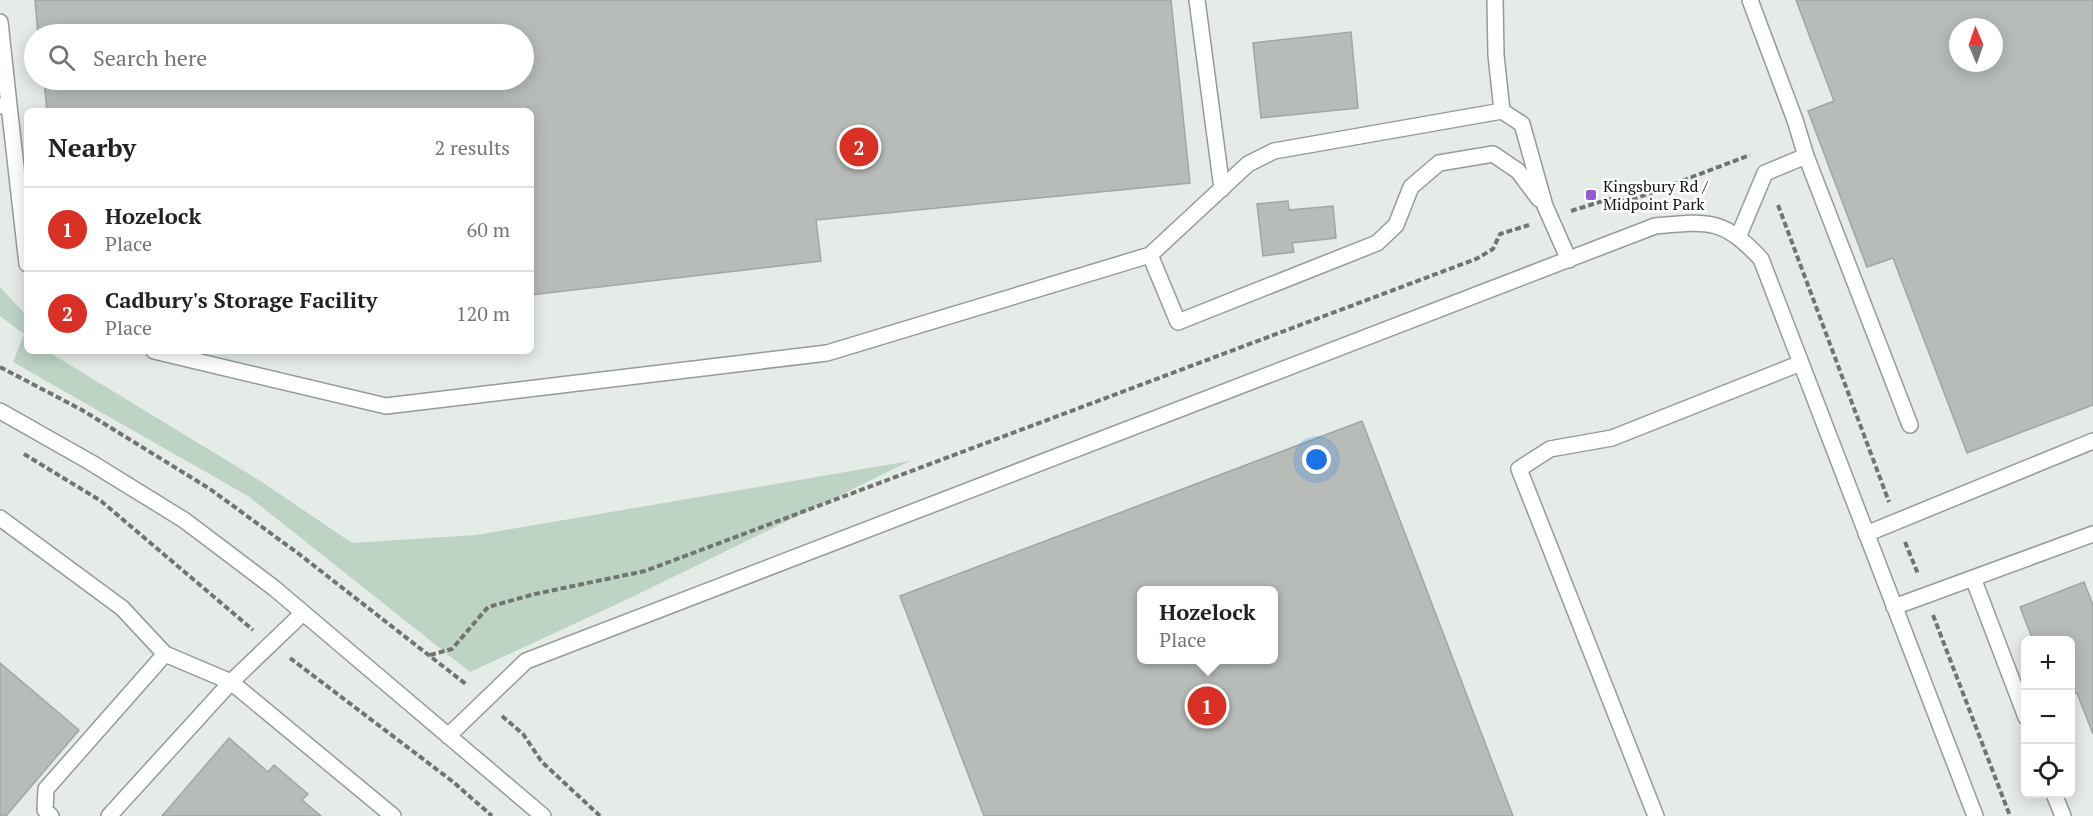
<!DOCTYPE html>
<meta charset="utf-8">
<style>
:root{--surface:#fff;--page:#f2f2f2;--text:#222;--muted:#767676;--line:#e0e0e0;--accent:#d93025}
body{margin:0;font-family:"PT Serif",serif;background:var(--page);color:var(--text)}
.controls{position:absolute;right:18px;bottom:18px;display:grid;overflow:hidden;border-radius:9px;box-shadow:0 3px 15px #0003}
.controls button{width:54px;height:54px;display:grid;place-items:center;padding:0;border:0;border-bottom:2px solid var(--line);background:var(--surface);color:var(--text);font:30px sans-serif}
.compass{position:absolute;left:1949px;top:18px;width:54px;height:54px;border-radius:50%;background:var(--surface);box-shadow:0 3px 15px #0003;rotate:358deg}
.you{position:absolute;left:1317px;top:460px;width:21px;height:21px;margin:-15px;border:4px solid #fff;border-radius:50%;background:#1a73e8;box-shadow:0 0 0 9px #1a73e833}
.badge{display:grid;place-items:center;width:39px;height:39px;border-radius:50%;background:var(--accent);color:#fff;font-size:20px;font-weight:700}
.pin{position:absolute;translate:-50% -50%;border:3px solid #fff;box-shadow:0 2px 6px #0006}
.popup{position:absolute;left:1137px;top:586px;width:141px;height:78px;box-sizing:border-box;display:grid;place-content:center;border-radius:9px;background:var(--surface);filter:drop-shadow(0 2px 4px #0005);font-size:20px;white-space:nowrap;color:var(--muted)}
.popup b{font-size:22px;color:var(--text)}
.popup::after{content:'';position:absolute;left:50%;top:100%;margin-left:-12px;border:12px solid transparent;border-top-color:var(--surface)}
.list{margin:0;padding:0;list-style:none}
h2{display:flex;justify-content:space-between;align-items:center;height:78px;margin:0;padding:0 24px;font-size:26px}
h2 small{font-size:20px;font-weight:400;color:var(--muted)}
.list li{display:grid;grid-template-columns:39px 1fr auto;gap:18px;align-items:center;box-sizing:border-box;height:84px;padding:0 24px;border-top:2px solid var(--line)}
.list b{display:block;font-size:22px;white-space:nowrap}
.list p{margin:0;font-size:20px;white-space:nowrap;color:var(--muted)}
.list em{font-size:20px;font-style:normal;color:var(--muted)}
.icon{flex:none;width:33px;height:33px;fill:none;stroke:currentColor;stroke-width:2;stroke-linecap:round;stroke-linejoin:round}
.map{position:relative;flex:none;width:2093px;height:816px;overflow:hidden}
.search{position:absolute;background:var(--surface);box-shadow:0 3px 15px #0003;left:24px;top:24px;width:510px;height:66px;display:flex;align-items:center;gap:15px;box-sizing:border-box;padding:0 21px;border-radius:33px;color:var(--muted);font-size:22px}
.panel{position:absolute;background:var(--surface);box-shadow:0 3px 15px #0003;left:24px;top:108px;width:510px;height:246px;border-radius:9px}
.map>svg:first-child{display:block}
.green{fill:#bdd3c4}
.building{fill:#b7bcb8;stroke:#a1a6a2;stroke-width:1.5;fill-rule:evenodd}
.lines{fill:none;stroke-linecap:round;stroke-linejoin:round}
.lane-casing{stroke:#969b97;stroke-width:18}
.path{stroke:#717572;stroke-width:4;stroke-dasharray:6 3;stroke-linecap:butt}
.lane{stroke:#fff;stroke-width:15}
.poi-dot{fill:#985ad1;stroke:#fff;stroke-width:2}
.labels{text-anchor:middle;stroke-width:5;stroke-linejoin:round;paint-order:stroke}
.poi-label{font-size:16px;fill:#121412;stroke:#fff;text-anchor:start}
</style>
<div class="map">
<svg width="2093" height="816" viewBox="0 0 2093 816">
<rect width="100%" height="100%" fill="#e5ebe7"/>
<!-- green -->
<path class="green" d="M 0,287 L 27,316 L 27,351 L 47,351 L 262,482 L 352,543 L 476,535 L 910,461 L 630,598 L 470,672 L 248,496 L 13,362 L 24,334 L 0,316 Z"/>
<!-- building -->
<path class="building" d="M 35,0 L 1171,0 L 1190,183 L 816,220 L 821,261 L 531,295 L 531,111 L 47,111 L 44,80 L 524,80 L 524,34 L 38,34 Z
M 1796,0 L 2093,0 L 2093,405 L 1967,453 L 1893,258 L 1867,267 L 1808,111 L 1834,101 ZM 1958,27 L 1994,27 L 1994,63 L 1958,63 Z
M 1351,32 L 1358,108 L 1261,118 L 1253,43 Z
M 1288,201 L 1289,210 L 1333,206 L 1336,238 L 1292,243 L 1294,252 L 1263,256 L 1257,204 Z
M 1362,421 L 1513,816 L 984,816 L 900,596 ZM 1141,590 L 1273,590 L 1273,660 L 1141,660 Z
M 2084,582 L 2093,605 L 2093,734 L 2077,693 L 2070,695 L 2070,640 L 2033,640 L 2020,607 Z
M 0,663 L 79,730 L 6,816 L 0,816 Z
M 229,738 L 268,772 L 274,765 L 308,794 L 302,800 L 321,816 L 162,816 Z"/>
<g class="lines">
<defs>
<path id="lane" d="M 1197,0 L 1222,189
M 1495,0 L 1496,55 L 1502,111
M 0,22 L 9,105
M 0,106 L 9,105 L 27,264
M 1806,156 L 1910,425
M 1739,235 L 1765,173 L 1806,156 L 1795,120 L 1750,0
M 1150,255 L 1178,322 L 1377,243 L 1396,225 L 1411,187 L 1439,163 L 1493,154 L 1518,171 L 1539,199
M 154,351 L 386,406 L 827,353 L 1150,255 L 1248,164 L 1274,151 L 1502,111 L 1522,124 L 1545,206 L 1569,260
M 0,411 L 90,462 L 184,520 L 274,588 L 543,816
M 0,518 L 122,608 L 165,654 L 231,682 L 393,816
M 1866,534 L 2093,441
M 1973,578 L 2026,717
M 1894,607 L 2093,534
M 448,736 L 526,661 L 1655,226 C 1708,221 1723,218 1761,259 L 1975,816
M 2054,794 L 2063,816
M 51,816 L 45,810 L 46,789 L 165,654
M 109,816 L 231,682 L 303,613
M 1656,816 L 1519,469 L 1550,449 L 1612,438 L 1801,363"/>
</defs>
<!-- lane casing -->
<use href="#lane" class="lane-casing"/>
<!-- path -->
<path class="path" d="M 1778,205 L 1889,502
M 1571,211 L 1609,199 L 1629,201 L 1750,155
M 0,367 L 82,410 L 210,489 L 299,554 L 467,685
M 24,454 L 101,501 L 253,630
M 1905,542 L 1918,574
M 1933,615 L 2010,816
M 430,655 L 452,649 L 488,607 L 535,594 L 645,571 L 1476,259 L 1493,249 L 1500,234 L 1529,225
M 290,658 L 452,781 L 492,816
M 502,716 L 523,734 L 542,762 L 600,816"/>
<!-- lane -->
<use href="#lane" class="lane"/>
</g>
<!-- markers -->
<rect class="poi-dot" x="1585" y="189" width="12" height="12" rx="3"/>
<g class="labels">
<!-- poi labels -->
<g class="poi-label">
<text x="1603" y="192">Kingsbury Rd /<tspan x="1603" dy="18">Midpoint Park</tspan></text>
</g>
</g>
</svg>
<div class="controls">
<button>+</button>
<button>−</button>
<button><svg class="icon" aria-label="locate" viewBox="0 0 24 24"><circle cx="12" cy="12" r="6"/><path d="M12 2v4M12 18v4M2 12h4M18 12h4"/></svg></button>
</div>
<svg class="compass" viewBox="-18 -18 36 36"><path d="M0-13l5 13h-10z" fill="#e53935"/><path d="M0 13l5-13h-10z" fill="#767676"/></svg>
<div class="you"></div>
<div class="pin badge" style="left:1207px;top:706px">1</div>
<div class="popup"><b>Hozelock</b>Place</div>
<div class="pin badge" style="left:859px;top:147px">2</div>
<div class="search"><svg class="icon" aria-label="search" viewBox="0 0 24 24"><circle cx="10" cy="10" r="6"/><path d="M15 15l6 6"/></svg>Search here</div>
<section class="panel">
<h2>Nearby<small>2 results</small></h2>
<ul class="list">
<li><span class="badge">1</span><div><b>Hozelock</b><p>Place</p></div><em>60 m</em></li>
<li><span class="badge">2</span><div><b>Cadbury's Storage Facility</b><p>Place</p></div><em>120 m</em></li>
</ul>
</section>
</div>
